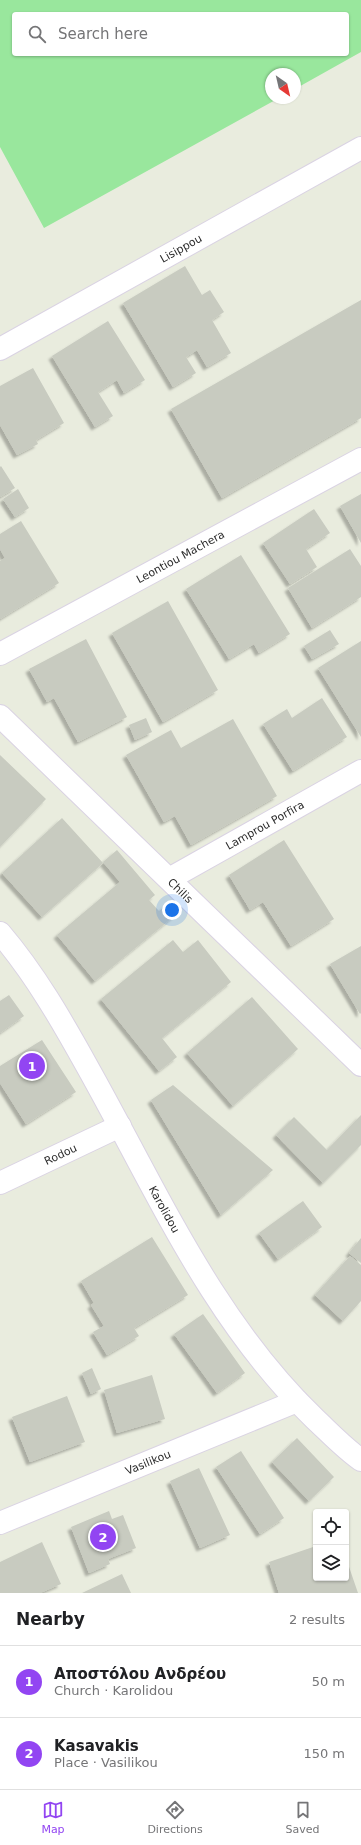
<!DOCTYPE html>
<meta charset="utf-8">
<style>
:root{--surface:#fff;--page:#f6f6f6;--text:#202124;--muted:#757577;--line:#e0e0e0;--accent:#9245f2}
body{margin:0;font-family:"DejaVu Sans",sans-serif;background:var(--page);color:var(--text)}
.controls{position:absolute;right:12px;bottom:12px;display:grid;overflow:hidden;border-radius:4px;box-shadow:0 1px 3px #0004}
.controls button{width:36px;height:36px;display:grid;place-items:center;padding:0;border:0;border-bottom:1px solid var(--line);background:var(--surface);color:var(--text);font:20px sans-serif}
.compass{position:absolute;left:265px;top:68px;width:36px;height:36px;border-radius:50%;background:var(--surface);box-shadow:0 1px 3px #0004;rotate:146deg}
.you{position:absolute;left:172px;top:910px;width:14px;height:14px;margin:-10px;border:3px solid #fff;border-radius:50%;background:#1a73e8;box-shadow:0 0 0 6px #1a73e833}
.badge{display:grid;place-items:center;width:26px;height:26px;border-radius:50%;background:var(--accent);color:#fff;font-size:13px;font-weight:700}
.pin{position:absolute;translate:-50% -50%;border:2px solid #fff;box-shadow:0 1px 4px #0006}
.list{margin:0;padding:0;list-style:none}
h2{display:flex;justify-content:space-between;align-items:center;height:52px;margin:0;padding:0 16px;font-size:17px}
h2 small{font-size:13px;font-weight:400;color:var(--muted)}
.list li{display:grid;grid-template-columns:26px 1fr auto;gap:12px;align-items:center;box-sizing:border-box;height:72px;padding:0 16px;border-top:1px solid var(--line)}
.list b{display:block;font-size:15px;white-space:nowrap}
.list p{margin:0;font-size:13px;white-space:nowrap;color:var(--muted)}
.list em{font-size:13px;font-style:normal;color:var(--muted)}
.icon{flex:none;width:22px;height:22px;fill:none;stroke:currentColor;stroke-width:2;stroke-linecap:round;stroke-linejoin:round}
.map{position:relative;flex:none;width:361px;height:1593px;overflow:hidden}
.search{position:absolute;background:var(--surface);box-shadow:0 1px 3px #0004;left:12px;right:12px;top:12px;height:44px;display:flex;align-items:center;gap:10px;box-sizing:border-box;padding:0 14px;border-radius:4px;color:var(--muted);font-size:15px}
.sheet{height:196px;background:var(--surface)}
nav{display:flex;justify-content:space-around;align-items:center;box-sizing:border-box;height:56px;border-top:1px solid var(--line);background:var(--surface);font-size:11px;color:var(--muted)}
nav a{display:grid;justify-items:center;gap:2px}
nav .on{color:var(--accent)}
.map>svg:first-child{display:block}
.pitch{fill:#99e79d;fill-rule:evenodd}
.building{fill:#c8cbc0;filter:url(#shadow)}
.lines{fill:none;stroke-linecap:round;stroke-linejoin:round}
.minor-casing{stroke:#dad3e3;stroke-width:24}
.minor{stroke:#fff;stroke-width:22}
.labels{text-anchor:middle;stroke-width:3;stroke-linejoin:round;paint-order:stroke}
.street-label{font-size:11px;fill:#2b2b2b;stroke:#fff}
</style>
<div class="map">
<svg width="361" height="1593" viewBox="0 0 361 1593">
<defs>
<filter id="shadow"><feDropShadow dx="-3.5" dy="3.5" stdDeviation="1" flood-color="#0004"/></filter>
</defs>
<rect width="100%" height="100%" fill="#e9ecde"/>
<!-- pitch -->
<path class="pitch" d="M 0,0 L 361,0 L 361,52 L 295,89 L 295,74 L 271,74 L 271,98 L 279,98 L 44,228 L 0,147 ZM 14,14 L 347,14 L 347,54 L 14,54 Z"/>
<!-- building -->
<path class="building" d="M 185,266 L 202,295 L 210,290 L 224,312 L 212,320 L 231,353 L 207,367 L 197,350 L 186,357 L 196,373 L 173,387 L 123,303 Z
M 361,300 L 361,418 L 222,498 L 171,409 Z
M 108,321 L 145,380 L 124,393 L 117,380 L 98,392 L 113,416 L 95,427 L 52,356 Z
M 33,368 L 64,423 L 36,440 L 38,444 L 17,455 L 0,425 L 0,386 Z
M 1,466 L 15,488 L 0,497 L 0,467 Z
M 18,489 L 29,508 L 15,517 L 3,499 Z
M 361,494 L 361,543 L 340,506 Z
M 314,509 L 330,533 L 306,549 L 317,567 L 290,584 L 263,543 Z
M 21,521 L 59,583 L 0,619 L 0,561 L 5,558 L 0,549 L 0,534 Z
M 350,549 L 361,566 L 361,597 L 312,628 L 288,588 Z
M 241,555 L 290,634 L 259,653 L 254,644 L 229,659 L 186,589 Z
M 168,601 L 218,690 L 163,722 L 112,633 Z
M 330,630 L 339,644 L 312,659 L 304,646 Z
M 86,639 L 127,717 L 78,742 L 54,698 L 47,702 L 29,669 Z
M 361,641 L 361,737 L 318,668 Z
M 322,698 L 347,737 L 293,771 L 263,724 L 287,709 L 292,718 Z
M 146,718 L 152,732 L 135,740 L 129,725 Z
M 233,719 L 277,796 L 191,845 L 175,816 L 164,822 L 126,755 L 171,730 L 181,748 Z
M 0,755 L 46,799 L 0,847 Z
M 62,818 L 103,863 L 42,917 L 2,873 Z
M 284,840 L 334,919 L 291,946 L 263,902 L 250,910 L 229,875 Z
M 117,850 L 155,895 L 149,900 L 159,911 L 170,902 L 178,913 L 95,981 L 57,935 L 120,882 L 103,862 Z
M 173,940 L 183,952 L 198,940 L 231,982 L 162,1038 L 177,1057 L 159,1071 L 101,999 Z
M 361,946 L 361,1013 L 360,1014 L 330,964 Z
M 9,995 L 24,1016 L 0,1033 L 0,1001 Z
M 252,997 L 298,1049 L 233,1106 L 187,1053 Z
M 42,1040 L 76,1092 L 26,1124 L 0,1083 L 0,1066 Z
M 173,1085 L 273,1170 L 221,1215 L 151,1100 Z
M 361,1115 L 361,1145 L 323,1183 L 276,1135 L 294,1117 L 327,1150 Z
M 303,1201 L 322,1227 L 278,1259 L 259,1233 Z
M 152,1237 L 188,1295 L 134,1328 L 139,1336 L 107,1355 L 93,1332 L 104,1326 L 91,1305 L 94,1303 L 81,1281 Z
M 361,1238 L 361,1263 L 349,1253 Z
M 350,1256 L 361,1265 L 361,1301 L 343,1321 L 315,1295 Z
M 203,1314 L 245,1373 L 217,1393 L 174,1334 Z
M 92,1368 L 101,1389 L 91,1394 L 82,1373 Z
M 152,1375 L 165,1419 L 117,1433 L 104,1390 Z
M 67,1396 L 85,1442 L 30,1462 L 12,1417 Z
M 297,1438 L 334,1477 L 309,1501 L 272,1462 Z
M 241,1451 L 284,1518 L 260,1534 L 216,1467 Z
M 199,1468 L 230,1535 L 200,1548 L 170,1481 Z
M 109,1511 L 112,1519 L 123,1515 L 136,1548 L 108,1559 L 110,1564 L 89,1573 L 71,1527 Z
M 42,1542 L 61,1584 L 40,1593 L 0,1593 L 0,1562 Z
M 316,1546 L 316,1578 L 346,1578 L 346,1558 L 358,1593 L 279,1593 L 269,1562 Z
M 122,1574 L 131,1593 L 82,1593 Z"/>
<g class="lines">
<defs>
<g id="minor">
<path id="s1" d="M 0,349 L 361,148"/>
<path id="s2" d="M 0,654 L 361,459"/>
<path id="s3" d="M 0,716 L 361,1065"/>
<path id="s4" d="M 169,879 L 361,771"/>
<path id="s5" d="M 0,933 C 35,974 62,1021 88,1068 C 157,1191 212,1320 315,1419 C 330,1433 344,1448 361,1460"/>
<path id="s6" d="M 0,1183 L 120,1126"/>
<path id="s7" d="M 0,1523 L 297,1401"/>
</g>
</defs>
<!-- minor casing -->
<use href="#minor" class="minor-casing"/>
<!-- minor -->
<use href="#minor" class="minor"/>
</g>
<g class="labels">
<!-- street labels -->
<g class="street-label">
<text dy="4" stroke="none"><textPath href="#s1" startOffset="207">Lisippou</textPath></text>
<text dy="4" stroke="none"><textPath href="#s2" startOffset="205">Leontiou Machera</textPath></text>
<text dy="4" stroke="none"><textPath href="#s4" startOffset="110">Lamprou Porfira</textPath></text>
<text dy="4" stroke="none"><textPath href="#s3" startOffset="251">Chilis</textPath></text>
<text dy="4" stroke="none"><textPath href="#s6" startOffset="67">Rodou</textPath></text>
<text dy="4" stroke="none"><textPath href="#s5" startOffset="322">Karolidou</textPath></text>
<text dy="4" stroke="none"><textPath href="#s7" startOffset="160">Vasilikou</textPath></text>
</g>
</g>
</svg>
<div class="controls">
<button><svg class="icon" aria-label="locate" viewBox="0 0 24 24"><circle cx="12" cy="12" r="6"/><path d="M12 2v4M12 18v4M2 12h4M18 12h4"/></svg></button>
<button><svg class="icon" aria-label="layers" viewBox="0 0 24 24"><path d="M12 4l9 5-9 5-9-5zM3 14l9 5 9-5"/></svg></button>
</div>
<svg class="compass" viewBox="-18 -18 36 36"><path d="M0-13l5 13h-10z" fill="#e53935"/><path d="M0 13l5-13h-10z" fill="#757577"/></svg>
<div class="you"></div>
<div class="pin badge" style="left:32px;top:1066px">1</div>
<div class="pin badge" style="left:103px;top:1537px">2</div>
<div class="search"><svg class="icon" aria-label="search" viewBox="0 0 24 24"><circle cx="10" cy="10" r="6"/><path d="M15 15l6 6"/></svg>Search here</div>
</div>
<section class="sheet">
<h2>Nearby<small>2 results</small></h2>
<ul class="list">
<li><span class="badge">1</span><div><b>Αποστόλου Ανδρέου</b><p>Church · Karolidou</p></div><em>50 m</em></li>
<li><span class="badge">2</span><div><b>Kasavakis</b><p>Place · Vasilikou</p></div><em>150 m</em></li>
</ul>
</section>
<nav>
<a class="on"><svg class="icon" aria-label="map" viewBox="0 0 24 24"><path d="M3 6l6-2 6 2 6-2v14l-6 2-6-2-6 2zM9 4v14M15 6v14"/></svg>Map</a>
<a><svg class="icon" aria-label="directions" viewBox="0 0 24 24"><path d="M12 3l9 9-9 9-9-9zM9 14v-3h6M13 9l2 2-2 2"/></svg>Directions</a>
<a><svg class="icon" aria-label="saved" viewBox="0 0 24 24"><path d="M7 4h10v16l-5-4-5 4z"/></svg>Saved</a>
</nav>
